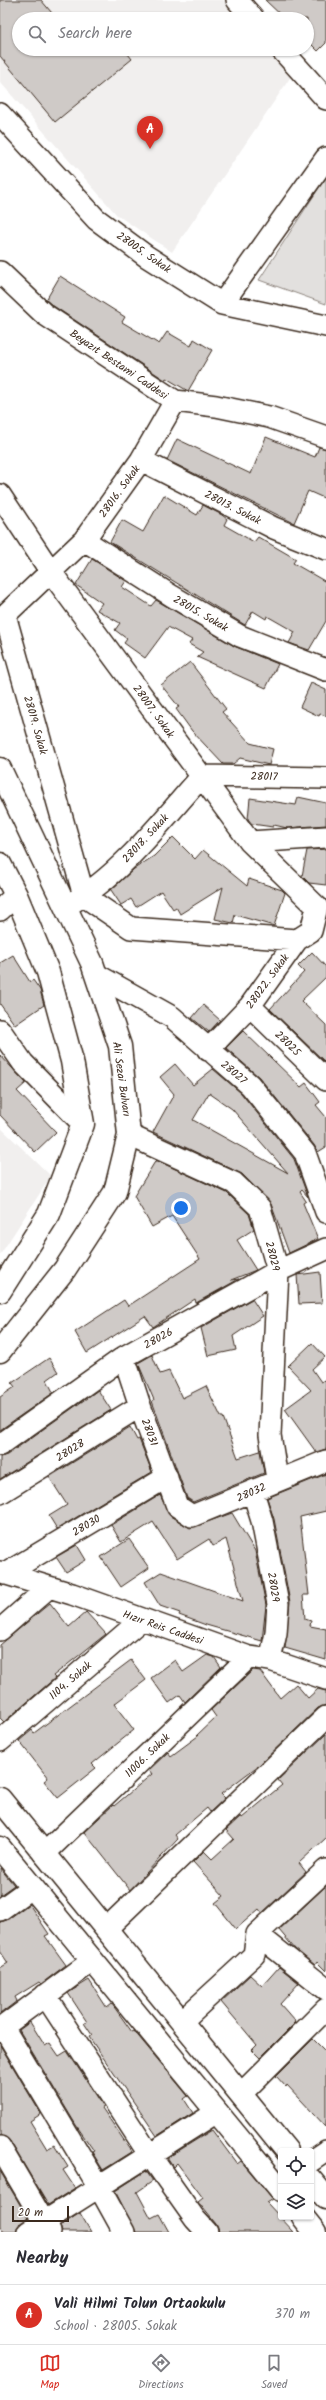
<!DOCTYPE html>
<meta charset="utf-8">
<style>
:root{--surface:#fff;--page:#f7f7f7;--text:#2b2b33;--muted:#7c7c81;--line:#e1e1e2;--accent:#d93025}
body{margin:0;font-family:Kalam,sans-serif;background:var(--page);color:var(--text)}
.controls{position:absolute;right:12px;bottom:12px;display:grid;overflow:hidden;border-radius:4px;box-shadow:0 1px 3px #0004}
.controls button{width:36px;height:36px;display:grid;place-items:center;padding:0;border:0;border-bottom:1px solid var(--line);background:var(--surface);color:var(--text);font:20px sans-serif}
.scale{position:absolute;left:12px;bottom:10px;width:57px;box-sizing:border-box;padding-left:4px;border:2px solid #3b2a1e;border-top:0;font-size:11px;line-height:14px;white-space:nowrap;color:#3b2a1e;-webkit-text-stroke:3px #fff;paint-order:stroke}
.you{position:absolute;left:181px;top:1208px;width:14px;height:14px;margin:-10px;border:3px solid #fff;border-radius:50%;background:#1a73e8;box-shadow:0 0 0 6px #1a73e833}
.badge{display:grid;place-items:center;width:26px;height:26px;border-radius:50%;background:var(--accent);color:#fff;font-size:13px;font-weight:700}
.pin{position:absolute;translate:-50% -33px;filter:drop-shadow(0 1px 2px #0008)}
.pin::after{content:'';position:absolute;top:21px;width:14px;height:12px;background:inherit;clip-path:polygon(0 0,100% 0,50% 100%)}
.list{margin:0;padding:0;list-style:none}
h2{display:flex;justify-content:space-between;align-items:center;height:52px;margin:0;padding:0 16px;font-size:17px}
h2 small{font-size:13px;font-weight:400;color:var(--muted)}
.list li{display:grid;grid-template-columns:26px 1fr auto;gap:12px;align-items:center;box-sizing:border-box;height:60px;padding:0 16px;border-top:1px solid var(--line)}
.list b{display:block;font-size:15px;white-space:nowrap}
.list p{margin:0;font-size:13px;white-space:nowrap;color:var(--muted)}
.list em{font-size:13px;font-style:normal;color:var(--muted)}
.icon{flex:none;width:22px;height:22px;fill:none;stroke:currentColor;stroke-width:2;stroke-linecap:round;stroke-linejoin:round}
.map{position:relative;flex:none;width:326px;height:2232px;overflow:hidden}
.search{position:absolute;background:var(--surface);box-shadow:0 1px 3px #0004;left:12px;right:12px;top:12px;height:44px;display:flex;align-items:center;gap:10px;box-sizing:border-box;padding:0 14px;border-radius:22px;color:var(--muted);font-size:15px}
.sheet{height:112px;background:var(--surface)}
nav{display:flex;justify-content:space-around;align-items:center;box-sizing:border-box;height:56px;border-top:1px solid var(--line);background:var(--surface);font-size:11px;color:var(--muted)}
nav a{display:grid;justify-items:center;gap:2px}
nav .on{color:var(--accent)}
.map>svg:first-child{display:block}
.built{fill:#f1efee}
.green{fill:#e2e0de;stroke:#8e857e}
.building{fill:#cfcac7;stroke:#3b2a1e;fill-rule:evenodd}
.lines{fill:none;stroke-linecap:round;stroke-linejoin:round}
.minor-casing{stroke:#3b2a1e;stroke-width:24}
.major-casing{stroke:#3b2a1e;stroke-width:25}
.minor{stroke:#fff;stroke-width:21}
.major{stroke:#fff;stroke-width:22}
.labels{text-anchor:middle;stroke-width:3;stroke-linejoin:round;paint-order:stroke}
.street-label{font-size:11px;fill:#3b2a1e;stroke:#fff}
</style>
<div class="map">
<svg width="326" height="2232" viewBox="0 0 326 2232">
<rect width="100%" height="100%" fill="#fff"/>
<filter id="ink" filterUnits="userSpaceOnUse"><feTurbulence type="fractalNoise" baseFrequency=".025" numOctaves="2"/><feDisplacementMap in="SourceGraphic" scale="8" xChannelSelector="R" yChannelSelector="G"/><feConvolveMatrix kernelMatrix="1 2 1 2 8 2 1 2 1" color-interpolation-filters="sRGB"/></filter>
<g filter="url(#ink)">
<!-- built -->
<path class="built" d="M 0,0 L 230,0 L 247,19 L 19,19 L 19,49 L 274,49 L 294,72 L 172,252 L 117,215 L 0,82 Z
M 0,1127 L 51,1176 L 0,1255 Z"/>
<!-- green -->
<path class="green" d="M 326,177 L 326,304 L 259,280 Z"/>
<!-- building -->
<path class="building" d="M 0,0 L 41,0 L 57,19 L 19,19 L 19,49 L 124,49 L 132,59 L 55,122 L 0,56 Z
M 265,0 L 326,0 L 326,43 L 318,51 L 307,40 L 307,19 L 285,19 Z
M 60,276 L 125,317 L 122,322 L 159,344 L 167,332 L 191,346 L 194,339 L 212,350 L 188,391 L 166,378 L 165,380 L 52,305 L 46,300 Z
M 266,437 L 315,457 L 319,447 L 326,449 L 326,499 L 308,491 L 294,523 L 167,460 L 177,439 L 251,474 Z
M 164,495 L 197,515 L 203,505 L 222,515 L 227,519 L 224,525 L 254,542 L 258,537 L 296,559 L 293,563 L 326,582 L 326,621 L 309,650 L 289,643 L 295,632 L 267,616 L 266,619 L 253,611 L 245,625 L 110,542 L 122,520 L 143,532 Z
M 92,559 L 126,581 L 122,587 L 151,606 L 156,600 L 234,646 L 278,664 L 266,688 L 197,657 L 203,652 L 189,644 L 192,640 L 168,627 L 145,658 L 124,643 L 127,639 L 115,630 L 120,623 L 97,610 L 102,603 L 76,585 Z
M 190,662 L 226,709 L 222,712 L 250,743 L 273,749 L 269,765 L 240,758 L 233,764 L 223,764 L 192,731 L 176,709 L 179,707 L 161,685 Z
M 311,683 L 326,690 L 326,716 L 320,714 L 319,716 L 300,707 Z
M 298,797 L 326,803 L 326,825 L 287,828 L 274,825 L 273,827 L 252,824 L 248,819 L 250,798 L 296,805 Z
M 173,837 L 195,859 L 203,850 L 247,886 L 249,879 L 282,890 L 285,893 L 274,926 L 235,915 L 233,923 L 215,919 L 223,887 L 180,914 L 176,907 L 173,909 L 161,891 L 136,907 L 131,899 L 121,905 L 111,890 L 134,869 L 154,856 Z
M 326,849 L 326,885 L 309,883 L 302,876 L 307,850 Z
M 312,952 L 326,967 L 326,977 L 301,1001 L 326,1025 L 326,1063 L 270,1009 L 304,972 L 298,966 Z
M 13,955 L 30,982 L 33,980 L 40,990 L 44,1005 L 15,1025 L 0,1004 L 0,963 Z
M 203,1005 L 220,1020 L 209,1032 L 192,1018 Z
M 243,1031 L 301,1087 L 306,1083 L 320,1102 L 316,1105 L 326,1117 L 326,1147 L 318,1152 L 314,1145 L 259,1077 L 226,1048 Z
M 0,1055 L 26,1083 L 17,1091 L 56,1132 L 35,1152 L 0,1115 Z
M 175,1064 L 193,1085 L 213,1069 L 241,1093 L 294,1159 L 308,1197 L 302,1190 L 300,1192 L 306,1201 L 303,1203 L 318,1239 L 289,1253 L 271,1204 L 242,1174 L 153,1132 L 174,1094 L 160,1077 ZM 209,1093 L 232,1109 L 288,1173 L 193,1120 Z
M 156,1160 L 227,1193 L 249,1214 L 254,1229 L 237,1240 L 256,1270 L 231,1280 L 239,1279 L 196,1303 L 195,1299 L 153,1327 L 145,1316 L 87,1353 L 75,1332 L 124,1300 L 128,1306 L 200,1259 L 172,1216 L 152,1227 L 134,1196 Z
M 320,1272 L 322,1303 L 299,1304 L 297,1275 Z
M 252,1299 L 263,1316 L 233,1336 L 236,1350 L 208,1356 L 201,1328 Z
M 312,1343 L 325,1357 L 312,1369 L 321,1382 L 326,1379 L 326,1449 L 316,1452 L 285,1409 L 311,1390 L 288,1366 Z
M 152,1355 L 160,1374 L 169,1371 L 182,1398 L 206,1386 L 221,1417 L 223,1417 L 238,1458 L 260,1451 L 264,1473 L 193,1502 L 187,1498 L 152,1401 L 154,1400 L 138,1363 Z
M 49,1358 L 58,1372 L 47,1380 L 53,1392 L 56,1391 L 0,1430 L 0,1397 L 15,1387 L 12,1383 Z
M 98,1390 L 111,1410 L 0,1479 L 0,1457 L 7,1455 Z
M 130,1427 L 137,1440 L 139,1439 L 152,1472 L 57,1529 L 49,1516 L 67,1505 L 49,1477 Z
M 326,1474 L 326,1511 L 300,1517 L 309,1595 L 303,1595 L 305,1619 L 311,1621 L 310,1626 L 326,1629 L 326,1660 L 285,1648 L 290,1602 L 274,1519 L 267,1498 Z
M 160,1495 L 170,1516 L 190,1528 L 232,1513 L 255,1551 L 266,1605 L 262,1641 L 206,1625 L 179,1615 L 180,1613 L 160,1606 L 145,1582 L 161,1572 L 243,1601 L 226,1539 L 213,1546 L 209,1539 L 177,1559 L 153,1522 L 121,1542 L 111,1525 Z
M 129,1539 L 149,1568 L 121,1587 L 101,1557 Z
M 77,1545 L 86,1560 L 66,1572 L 56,1557 Z
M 50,1603 L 69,1627 L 86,1612 L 106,1634 L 53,1676 L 55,1678 L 4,1722 L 0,1718 L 0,1645 Z
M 207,1655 L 214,1657 L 221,1667 L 185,1702 L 180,1695 L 169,1703 L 151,1678 L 175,1660 L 183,1672 Z
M 131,1660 L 146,1680 L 114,1704 L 134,1730 L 92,1764 L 96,1768 L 58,1798 L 44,1781 L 48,1778 L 19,1741 L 32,1730 L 34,1733 Z
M 253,1670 L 260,1671 L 280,1698 L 296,1684 L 308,1698 L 318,1689 L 326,1691 L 326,1705 L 318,1708 L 259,1765 L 221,1794 L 225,1798 L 210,1812 L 207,1808 L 175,1835 L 178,1839 L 130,1890 L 84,1832 L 113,1805 L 114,1806 L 152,1774 L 149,1770 L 168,1752 L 171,1756 L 198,1736 L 197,1735 L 216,1717 L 211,1710 Z
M 326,1734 L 326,1838 L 299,1863 L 306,1872 L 262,1913 L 259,1909 L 236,1929 L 215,1903 L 224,1896 L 193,1862 L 204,1851 L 212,1859 L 234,1839 L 226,1830 L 241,1816 L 242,1818 L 282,1785 L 278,1780 Z
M 0,1868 L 14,1885 L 0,1895 Z
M 326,1886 L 326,1971 L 317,1962 L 315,1965 L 295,1949 L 279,1930 Z
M 29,1904 L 49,1934 L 45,1936 L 66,1965 L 41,1984 L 39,1982 L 15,1997 L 17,2001 L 0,2014 L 0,1968 L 8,1963 L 0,1951 L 0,1922 L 7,1920 Z
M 279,1967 L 299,1983 L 280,2004 L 296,2022 L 260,2058 L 252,2050 L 257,2045 L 221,2002 L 250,1975 L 262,1986 Z
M 89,1980 L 107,2008 L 112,2004 L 132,2032 L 134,2031 L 188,2096 L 184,2099 L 193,2113 L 157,2136 L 89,2037 L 92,2035 L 84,2023 L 87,2022 L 68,1993 Z
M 30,2022 L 45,2046 L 50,2043 L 59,2056 L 67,2051 L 104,2107 L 102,2108 L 132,2152 L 103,2170 L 92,2152 L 94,2151 L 76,2125 L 19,2030 Z
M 313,2039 L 326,2052 L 326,2127 L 287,2085 L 286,2087 L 276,2076 Z
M 0,2045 L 41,2114 L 30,2121 L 47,2149 L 54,2145 L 68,2167 L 63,2170 L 75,2188 L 48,2205 L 10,2141 L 0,2135 Z
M 212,2130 L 237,2164 L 241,2161 L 273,2199 L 267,2203 L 294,2232 L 219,2232 L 216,2224 L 198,2202 L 203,2198 L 177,2163 L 173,2167 L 167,2158 Z
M 0,2171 L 28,2218 L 18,2226 L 16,2232 L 4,2232 L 0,2226 Z
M 146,2171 L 153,2181 L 137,2192 L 151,2218 L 159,2214 L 169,2232 L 136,2232 L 115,2191 Z
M 80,2213 L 91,2232 L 62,2232 L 60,2226 Z"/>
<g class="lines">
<defs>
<path id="minor" d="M 237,0 L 254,19
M 281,49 L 326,99
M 0,114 L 96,219 L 146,256 L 222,304 L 326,326
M 0,272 L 44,314 L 175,401 L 216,406 L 269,417 L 326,437
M 222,304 L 326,158
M 175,401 L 141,460 L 84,540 L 5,615 L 84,896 L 131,928 L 297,940
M 141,460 L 274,528 L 326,549
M 0,495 L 51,572 L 250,842 L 317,907
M 84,540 L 172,596 L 240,636 L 326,670
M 250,842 L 326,837
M 73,902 C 121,875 165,817 202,776 L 326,778
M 0,910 L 16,895
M 97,975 L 172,1017 L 250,1085 L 305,1153 L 326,1212
M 250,1006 L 326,1080
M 0,1030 L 23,1063 L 83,1124
M 208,1050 L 250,1006 L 297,940 L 311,931 L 317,907
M 129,1135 L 234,1183 L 260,1208 L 278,1271 L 270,1435 L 277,1479
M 124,1357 L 140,1406 L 177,1506 L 192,1516 L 326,1461
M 0,1445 L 124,1357 L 278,1271 L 326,1249
M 253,1492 L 262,1521 L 278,1604 L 276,1633 L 270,1660
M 0,1493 L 140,1406
M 0,1572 L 72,1594 L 249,1657 L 270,1660 L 326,1679
M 5,1574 L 167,1477
M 0,1630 L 48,1588
M 0,1741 L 141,1620
M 44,1854 L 249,1657
M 0,1910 L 32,1887
M 106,1929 L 326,1717
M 257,1934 L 326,1989
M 45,1995 L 149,2154 L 195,2219 L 207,2232
M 182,2021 L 254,1955 L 257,1934 L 326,1870
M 3,2027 L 99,2187 L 124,2232
M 0,2029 L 92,1961
M 241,2094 L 326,2009
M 0,2147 L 50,2232
M 311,2161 L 326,2151
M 28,2232 L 217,2112"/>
<path id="major" d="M 0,769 L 92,963 L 120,1046 L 129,1135 L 115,1192 L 65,1269 L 0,1351
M 0,864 L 16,895 L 48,972 L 72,1061 L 83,1124 L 49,1214 L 0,1291
M 0,1799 L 287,2151
M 0,1848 L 281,2190
M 311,2180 L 326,2198
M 303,2217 L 315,2232"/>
</defs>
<!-- minor casing -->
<use href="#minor" class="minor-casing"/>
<!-- major casing -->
<use href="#major" class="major-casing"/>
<!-- minor -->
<use href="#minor" class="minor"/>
<!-- major -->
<use href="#major" class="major"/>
</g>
</g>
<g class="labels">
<!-- street labels -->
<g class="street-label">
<text transform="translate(144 252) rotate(35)" y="4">28005. Sokak</text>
<text transform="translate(119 364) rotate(34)" y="4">Beyazıt Bestami Caddesi</text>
<text transform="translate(119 491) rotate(-54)" y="4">28016. Sokak</text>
<text transform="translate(233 507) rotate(27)" y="4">28013. Sokak</text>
<text transform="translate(201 613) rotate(30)" y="4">28015. Sokak</text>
<text transform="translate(154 711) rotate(54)" y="4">28007. Sokak</text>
<text transform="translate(36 725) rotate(74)" y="4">28019. Sokak</text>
<text transform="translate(264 776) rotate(1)" y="4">28017</text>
<text transform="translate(145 838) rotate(-47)" y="4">28018. Sokak</text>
<text transform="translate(267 981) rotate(-54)" y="4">28022. Sokak</text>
<text transform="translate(288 1043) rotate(44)" y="4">28025</text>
<text transform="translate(234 1072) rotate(40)" y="4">28027</text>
<text transform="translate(122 1079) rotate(82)" y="4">Ali Sezai Bulvarı</text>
<text transform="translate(273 1256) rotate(76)" y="4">28029</text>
<text transform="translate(158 1338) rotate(-29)" y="4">28026</text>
<text transform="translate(150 1432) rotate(69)" y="4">28031</text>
<text transform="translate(70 1450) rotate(-32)" y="4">28028</text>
<text transform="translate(251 1492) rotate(-24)" y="4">28032</text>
<text transform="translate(86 1525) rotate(-31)" y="4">28030</text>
<text transform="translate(274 1587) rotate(81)" y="4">28029</text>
<text transform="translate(163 1627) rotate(19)" y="4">Hızır Reis Caddesi</text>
<text transform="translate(70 1680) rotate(-41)" y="4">1104. Sokak</text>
<text transform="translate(147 1755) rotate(-44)" y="4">11006. Sokak</text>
</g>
</g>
</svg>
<div class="controls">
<button><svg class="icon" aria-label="locate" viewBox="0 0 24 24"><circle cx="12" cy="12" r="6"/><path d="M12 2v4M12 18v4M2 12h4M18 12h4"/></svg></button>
<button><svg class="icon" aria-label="layers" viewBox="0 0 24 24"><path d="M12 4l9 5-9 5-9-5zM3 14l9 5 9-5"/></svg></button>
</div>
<div class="scale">20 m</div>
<div class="you"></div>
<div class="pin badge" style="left:150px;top:149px">A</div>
<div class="search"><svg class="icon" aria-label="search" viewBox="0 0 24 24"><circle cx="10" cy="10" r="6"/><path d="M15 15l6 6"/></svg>Search here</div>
</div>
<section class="sheet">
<h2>Nearby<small></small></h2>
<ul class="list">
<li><span class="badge">A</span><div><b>Vali Hilmi Tolun Ortaokulu</b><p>School · 28005. Sokak</p></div><em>370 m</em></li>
</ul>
</section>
<nav>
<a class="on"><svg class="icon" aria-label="map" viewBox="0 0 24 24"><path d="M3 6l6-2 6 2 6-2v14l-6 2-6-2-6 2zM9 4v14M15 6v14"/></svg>Map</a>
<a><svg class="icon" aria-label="directions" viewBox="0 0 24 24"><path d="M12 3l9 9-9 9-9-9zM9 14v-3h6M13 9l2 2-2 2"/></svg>Directions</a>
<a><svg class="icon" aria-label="saved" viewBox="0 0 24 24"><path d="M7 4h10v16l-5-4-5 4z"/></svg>Saved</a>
</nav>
